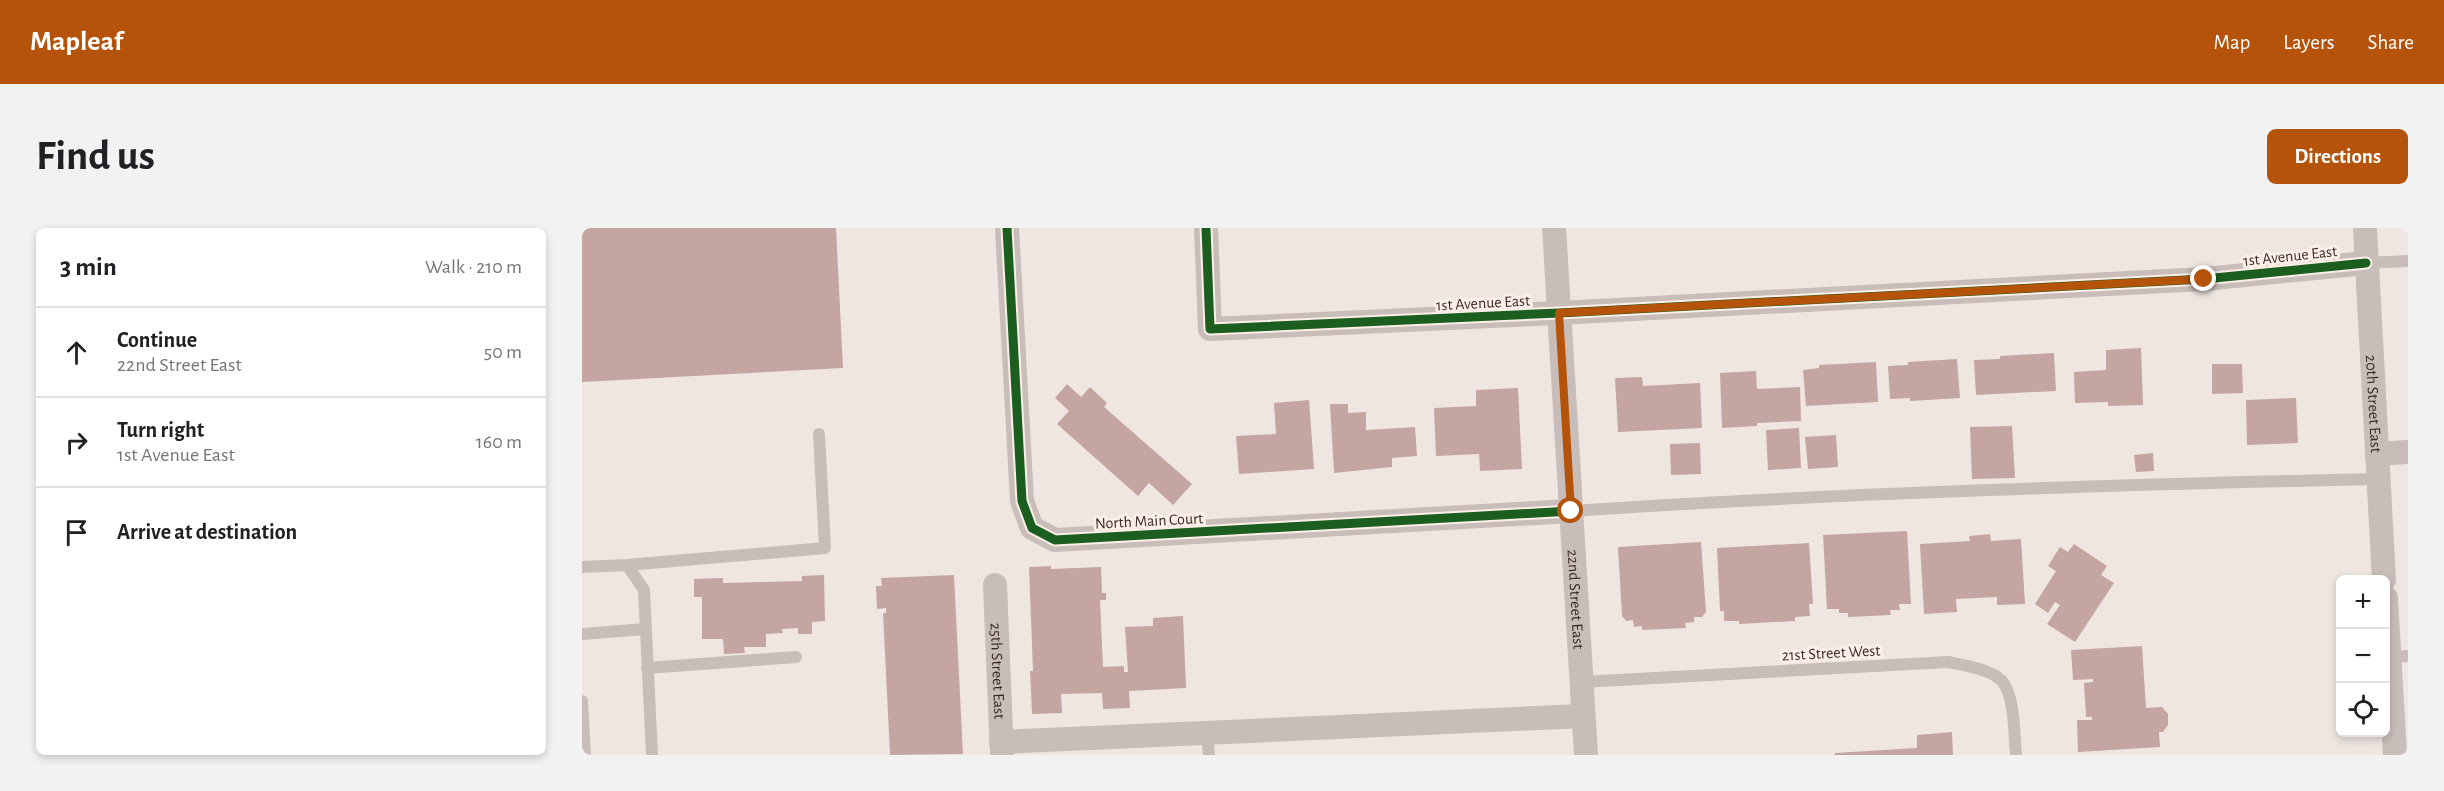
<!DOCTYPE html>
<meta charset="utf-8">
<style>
:root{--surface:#fff;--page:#f2f2f2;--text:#202124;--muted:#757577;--line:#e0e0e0;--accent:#b45309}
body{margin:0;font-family:"Alegreya Sans",sans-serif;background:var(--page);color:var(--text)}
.controls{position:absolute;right:18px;bottom:18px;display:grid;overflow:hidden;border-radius:9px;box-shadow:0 3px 9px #0003}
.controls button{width:54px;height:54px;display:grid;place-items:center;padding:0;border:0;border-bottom:2px solid var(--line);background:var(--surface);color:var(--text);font:30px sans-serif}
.stop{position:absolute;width:18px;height:18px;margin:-14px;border:4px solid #b45309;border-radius:50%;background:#fff}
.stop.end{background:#b45309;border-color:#fff;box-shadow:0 2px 6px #0008}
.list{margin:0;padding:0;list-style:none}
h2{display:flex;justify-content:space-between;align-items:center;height:78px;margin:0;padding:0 24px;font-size:26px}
h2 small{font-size:20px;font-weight:400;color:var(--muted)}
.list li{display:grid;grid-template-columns:39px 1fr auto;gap:18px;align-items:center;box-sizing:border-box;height:90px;padding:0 24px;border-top:2px solid var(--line)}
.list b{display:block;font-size:22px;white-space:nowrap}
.list p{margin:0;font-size:20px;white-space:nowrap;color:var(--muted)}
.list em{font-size:20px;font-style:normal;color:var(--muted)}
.icon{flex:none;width:33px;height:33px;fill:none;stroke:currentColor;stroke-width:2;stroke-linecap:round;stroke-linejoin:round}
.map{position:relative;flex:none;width:1826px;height:527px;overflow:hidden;border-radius:9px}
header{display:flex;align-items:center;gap:36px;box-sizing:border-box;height:84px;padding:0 30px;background:var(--accent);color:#fff}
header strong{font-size:28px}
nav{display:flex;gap:33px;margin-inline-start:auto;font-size:21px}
.intro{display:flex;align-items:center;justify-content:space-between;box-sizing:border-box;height:144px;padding:0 36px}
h1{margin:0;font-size:42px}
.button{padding:15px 27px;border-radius:9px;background:var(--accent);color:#fff;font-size:21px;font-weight:700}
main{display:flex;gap:36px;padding:0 36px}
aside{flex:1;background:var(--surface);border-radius:9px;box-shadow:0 3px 9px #0003}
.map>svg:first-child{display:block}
.building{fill:#c5a5a1}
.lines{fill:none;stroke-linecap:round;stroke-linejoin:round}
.lane{stroke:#c8bdb9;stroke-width:12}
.street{stroke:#c8bdb9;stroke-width:24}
.cycleway-casing{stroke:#fcefe8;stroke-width:13}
.cycleway{stroke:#1b5e20;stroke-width:9}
.route{stroke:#b45309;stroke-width:8}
.labels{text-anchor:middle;stroke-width:6;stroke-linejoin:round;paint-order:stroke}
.street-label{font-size:16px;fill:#3a2a27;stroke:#fcefe8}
</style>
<header>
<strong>Mapleaf</strong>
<nav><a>Map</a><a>Layers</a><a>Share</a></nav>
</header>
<div class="intro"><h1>Find us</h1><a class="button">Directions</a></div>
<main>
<aside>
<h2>3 min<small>Walk · 210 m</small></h2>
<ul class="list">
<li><svg class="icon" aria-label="ahead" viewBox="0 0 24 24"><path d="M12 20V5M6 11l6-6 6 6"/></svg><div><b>Continue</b><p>22nd Street East</p></div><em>50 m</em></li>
<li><svg class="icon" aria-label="right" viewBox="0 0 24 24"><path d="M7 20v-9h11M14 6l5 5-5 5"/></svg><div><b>Turn right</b><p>1st Avenue East</p></div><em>160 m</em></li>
<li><svg class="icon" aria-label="arrive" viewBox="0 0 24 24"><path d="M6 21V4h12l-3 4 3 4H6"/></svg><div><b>Arrive at destination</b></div></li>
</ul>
</aside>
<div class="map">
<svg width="1826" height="527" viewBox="0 0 1826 527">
<rect width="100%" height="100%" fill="#efe6e1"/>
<!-- building -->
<path class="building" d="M 0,0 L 254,0 L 261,140 L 0,154 Z
M 1559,120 L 1561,177 L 1526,178 L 1526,174 L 1493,175 L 1492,144 L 1524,142 L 1524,122 Z
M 1472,125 L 1474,163 L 1394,167 L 1392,132 L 1418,131 L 1418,128 Z
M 1375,131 L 1378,170 L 1328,173 L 1328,170 L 1308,171 L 1306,138 L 1326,137 L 1326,134 Z
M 1294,134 L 1296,174 L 1224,178 L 1221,142 L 1237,140 L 1237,137 Z
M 1630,136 L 1660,136 L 1661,165 L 1630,166 Z
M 1174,143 L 1175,161 L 1218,159 L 1219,193 L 1175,195 L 1175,198 L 1140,200 L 1138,145 Z
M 1060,149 L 1061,158 L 1118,155 L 1120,200 L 1036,204 L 1033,150 Z
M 485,156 L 499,169 L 508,159 L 525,175 L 522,179 L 610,256 L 591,277 L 567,255 L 556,268 L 475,196 L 487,183 L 473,170 Z
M 936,160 L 940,241 L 898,243 L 897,226 L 854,228 L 852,180 L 894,178 L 894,162 Z
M 1714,170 L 1716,215 L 1665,217 L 1664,172 Z
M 727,172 L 732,241 L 657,246 L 654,208 L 694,206 L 692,175 Z
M 748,176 L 766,176 L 766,185 L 784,184 L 784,202 L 833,199 L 835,228 L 810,230 L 810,239 L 752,245 Z
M 1430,198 L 1433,250 L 1390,251 L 1388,199 Z
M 1217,200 L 1219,240 L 1186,242 L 1184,202 Z
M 1254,207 L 1256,239 L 1226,241 L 1223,209 Z
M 1118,215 L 1119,246 L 1089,247 L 1088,216 Z
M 1571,225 L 1572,243 L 1554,244 L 1552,227 Z
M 1325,303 L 1329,376 L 1317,376 L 1318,382 L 1308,382 L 1309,387 L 1266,389 L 1266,385 L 1257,385 L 1257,381 L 1245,381 L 1241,307 Z
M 1408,306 L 1409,313 L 1439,311 L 1443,376 L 1415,377 L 1415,369 L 1374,371 L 1375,384 L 1342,386 L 1338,316 L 1388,313 L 1387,308 Z
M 1119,314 L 1124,384 L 1120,389 L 1112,389 L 1112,394 L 1103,395 L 1104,400 L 1060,402 L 1060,398 L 1052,399 L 1051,392 L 1044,393 L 1040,388 L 1036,319 Z
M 1227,315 L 1231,376 L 1227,376 L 1228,388 L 1213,389 L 1213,393 L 1157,396 L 1157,393 L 1142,393 L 1142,383 L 1138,383 L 1135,320 Z
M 1492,316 L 1525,338 L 1519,347 L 1532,355 L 1493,414 L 1465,396 L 1478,377 L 1473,374 L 1466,385 L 1453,376 L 1474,343 L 1466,338 L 1478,319 L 1486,324 Z
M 469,338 L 469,341 L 519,339 L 520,365 L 524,365 L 524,372 L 518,372 L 521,439 L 542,438 L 542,444 L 546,444 L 543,399 L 571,398 L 571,390 L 601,388 L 604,460 L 547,463 L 548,480 L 521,481 L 520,465 L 479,466 L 480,485 L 450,486 L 448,443 L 451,443 L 447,339 Z
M 242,347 L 243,393 L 230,394 L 230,406 L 216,406 L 216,400 L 200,401 L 201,405 L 184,406 L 184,419 L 162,419 L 163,425 L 142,426 L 141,411 L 120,411 L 120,369 L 112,369 L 112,351 L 141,350 L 141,355 L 220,353 L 220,348 Z
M 372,347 L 381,526 L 308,527 L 301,385 L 304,385 L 304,380 L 295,381 L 294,358 L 300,358 L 299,350 Z
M 1560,418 L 1564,480 L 1580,479 L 1586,486 L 1586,497 L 1581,504 L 1577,504 L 1578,519 L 1496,524 L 1495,492 L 1510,492 L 1510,489 L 1504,489 L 1502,455 L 1511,454 L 1511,451 L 1491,452 L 1489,422 Z
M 1370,504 L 1371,527 L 1253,527 L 1253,525 L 1335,520 L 1335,507 Z"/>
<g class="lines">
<!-- lane -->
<path class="lane" d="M 1784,35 L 1826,33
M 989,283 C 1258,265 1527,257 1797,251
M 45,337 L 243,320 L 237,206
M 0,339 L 45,337 L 62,362 L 70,527
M 0,406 L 63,401
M 1807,429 L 1826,428
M 65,440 L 214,429
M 999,454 L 1366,434 C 1381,437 1409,441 1420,453 C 1433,468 1432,507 1434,527
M 0,473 L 3,527
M 625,504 L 627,527"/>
<!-- street -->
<g class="street">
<path d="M 425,0 L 440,273 L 450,300 L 473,312 L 989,283"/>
<path d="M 624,0 L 628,101 L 977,85 L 1622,51 L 1784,35"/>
<path id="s1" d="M 972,0 L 1004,527"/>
<path id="s2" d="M 1783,0 L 1802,352"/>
<path d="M 1795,226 L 1826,224"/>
<path id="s3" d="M 413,357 L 420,527"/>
<path d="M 1804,370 L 1813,527"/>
<path d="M 419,514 L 1001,488"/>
</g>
<defs>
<path id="cycleway" d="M 425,0 L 440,273 L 450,300 L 473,312 L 989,283
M 624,0 L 628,101 L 977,85 L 1622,51 L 1784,35"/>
</defs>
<!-- cycleway casing -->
<use href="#cycleway" class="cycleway-casing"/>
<!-- cycleway -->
<use href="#cycleway" class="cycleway"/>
</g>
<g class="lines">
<!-- route -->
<path class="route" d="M 989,283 L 977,85 L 1622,51"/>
</g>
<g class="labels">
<!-- street labels -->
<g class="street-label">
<text transform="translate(1708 27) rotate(-6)" y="6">1st Avenue East</text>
<text transform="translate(901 74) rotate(-3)" y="6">1st Avenue East</text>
<text dy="6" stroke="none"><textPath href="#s2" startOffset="176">20th Street East</textPath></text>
<text transform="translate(567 292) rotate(-3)" y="6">North Main Court</text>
<text dy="6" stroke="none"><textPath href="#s1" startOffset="372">22nd Street East</textPath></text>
<text transform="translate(1249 424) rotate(-3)" y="6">21st Street West</text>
<text dy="6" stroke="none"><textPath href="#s3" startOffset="86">25th Street East</textPath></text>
</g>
</g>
</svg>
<div class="controls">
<button>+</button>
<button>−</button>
<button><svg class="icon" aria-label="locate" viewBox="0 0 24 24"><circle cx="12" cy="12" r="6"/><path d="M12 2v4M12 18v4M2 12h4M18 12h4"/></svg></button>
</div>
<div class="stop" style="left:989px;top:283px"></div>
<div class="stop end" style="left:1622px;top:51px"></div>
</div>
</main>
